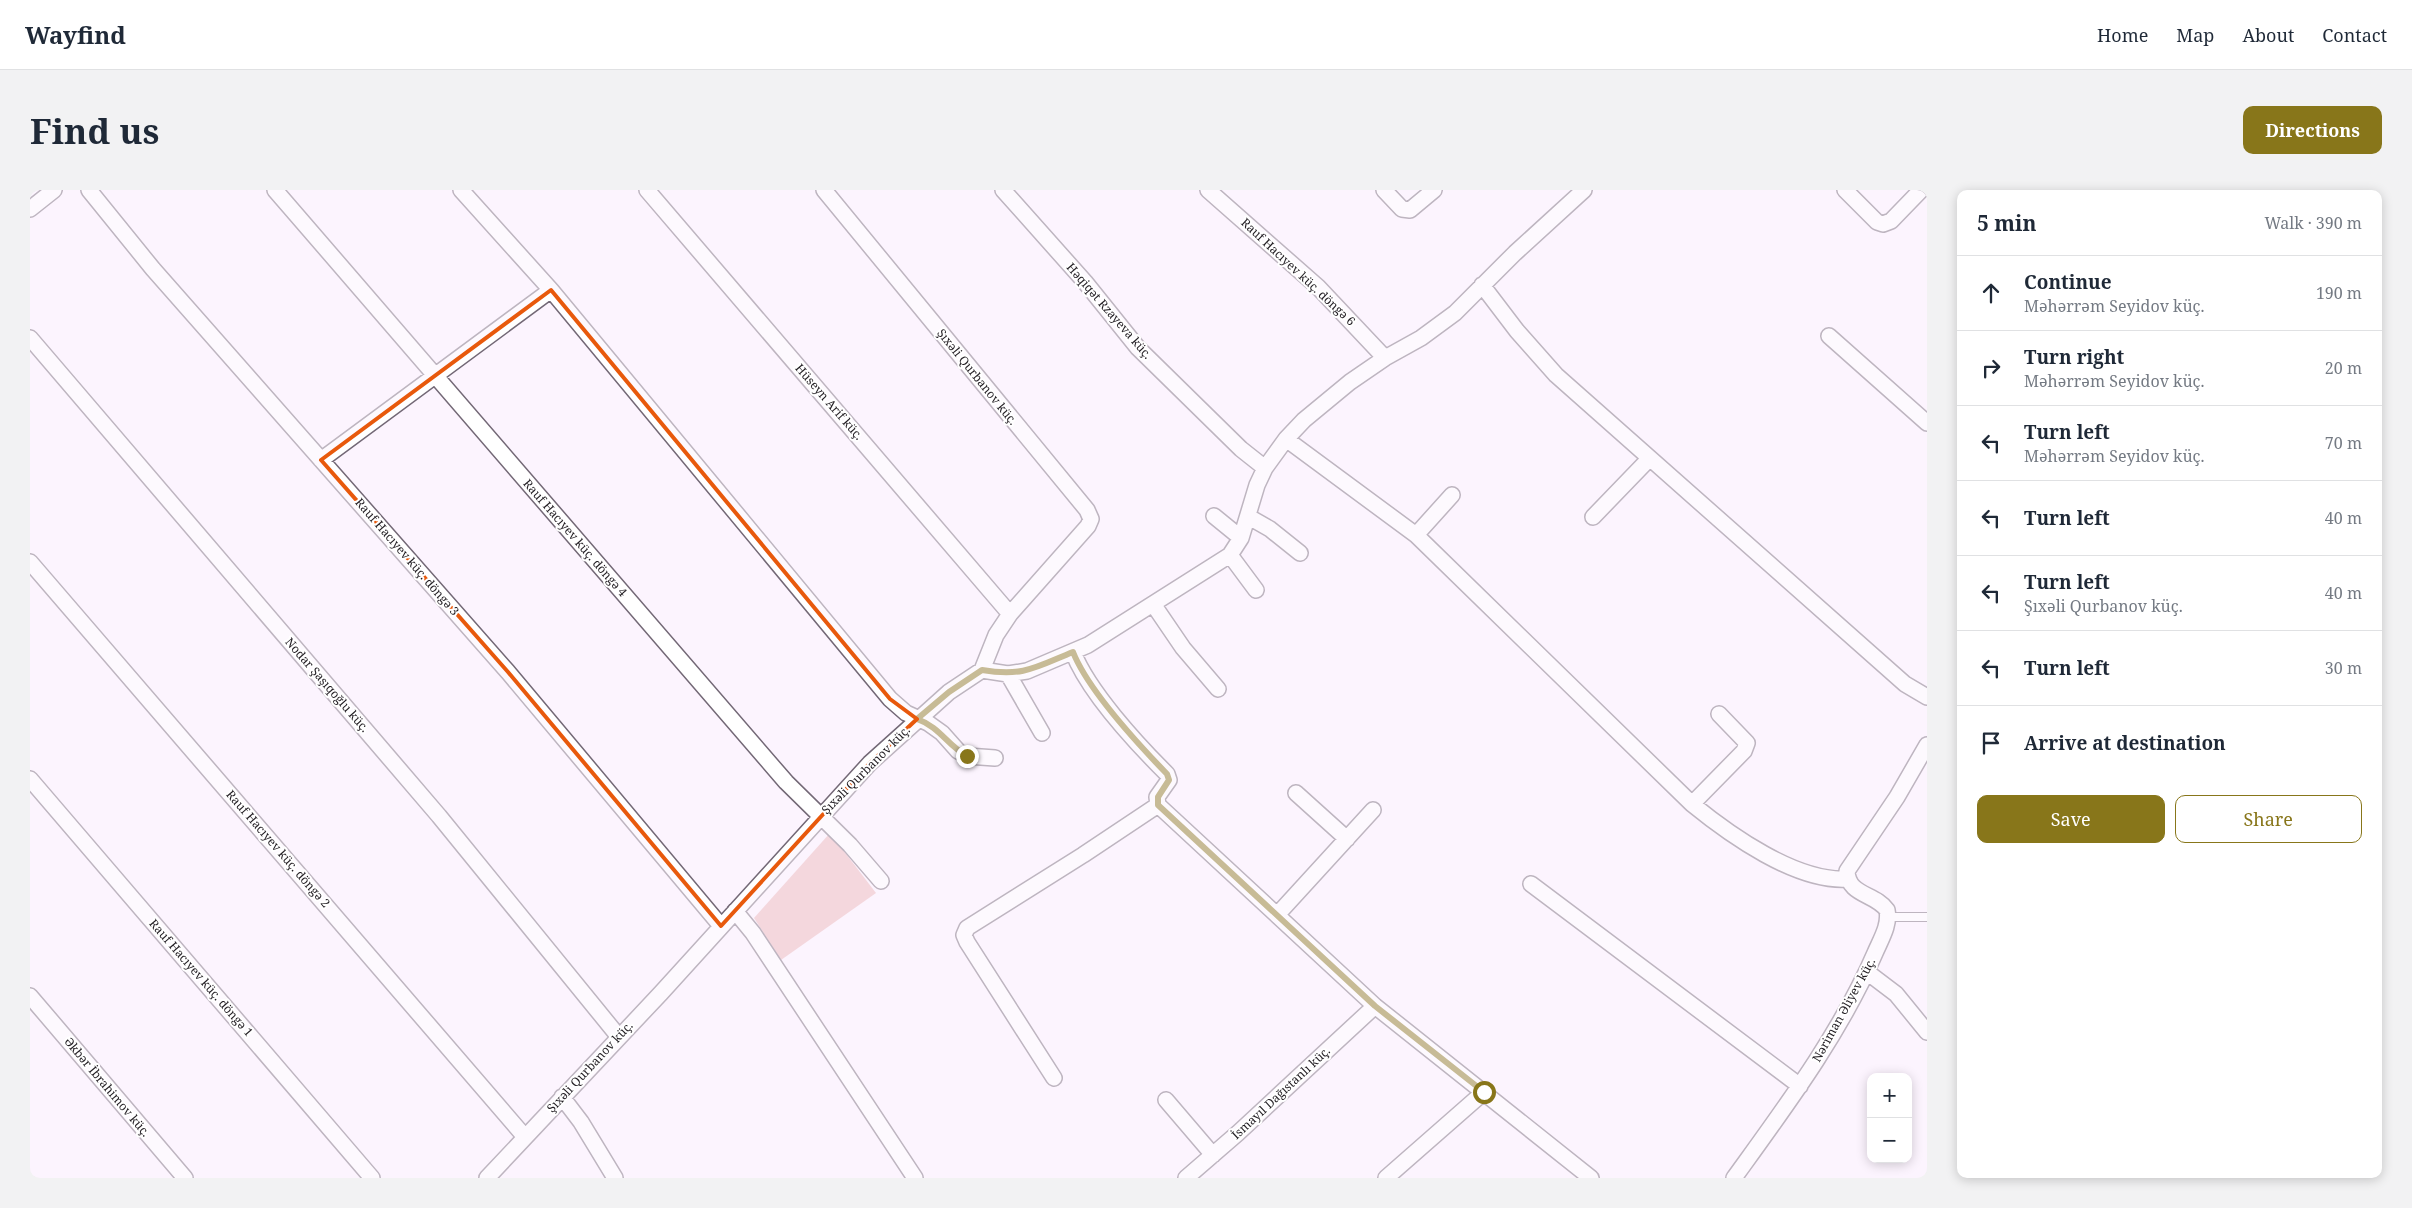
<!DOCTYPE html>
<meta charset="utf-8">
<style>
:root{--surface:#fff;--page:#f2f2f3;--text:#1f2937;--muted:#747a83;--line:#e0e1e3;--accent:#88761a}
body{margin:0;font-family:"Noto Serif",serif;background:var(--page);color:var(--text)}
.controls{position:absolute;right:15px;bottom:15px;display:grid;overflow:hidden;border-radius:10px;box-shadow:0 2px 12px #0003}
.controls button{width:45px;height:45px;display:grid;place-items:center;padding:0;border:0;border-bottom:1px solid var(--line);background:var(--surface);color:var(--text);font:25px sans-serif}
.stop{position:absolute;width:15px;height:15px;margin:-11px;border:4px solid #88761a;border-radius:50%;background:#fff}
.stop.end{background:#88761a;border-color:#fff;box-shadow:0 1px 5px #0008}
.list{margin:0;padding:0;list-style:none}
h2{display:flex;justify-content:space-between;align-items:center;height:65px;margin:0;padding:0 20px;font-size:21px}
h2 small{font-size:16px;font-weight:400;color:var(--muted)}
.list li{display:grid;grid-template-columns:32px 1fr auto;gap:15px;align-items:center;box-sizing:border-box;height:75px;padding:0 20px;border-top:1px solid var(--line)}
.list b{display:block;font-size:19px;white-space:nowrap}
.list p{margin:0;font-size:16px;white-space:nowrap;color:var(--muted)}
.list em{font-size:16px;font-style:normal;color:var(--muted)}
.actions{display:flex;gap:10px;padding:15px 20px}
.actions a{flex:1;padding:11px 0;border:1px solid var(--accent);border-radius:10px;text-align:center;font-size:18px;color:var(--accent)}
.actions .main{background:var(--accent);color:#fff}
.icon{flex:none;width:28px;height:28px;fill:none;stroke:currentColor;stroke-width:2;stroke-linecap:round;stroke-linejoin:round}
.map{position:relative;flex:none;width:1897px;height:988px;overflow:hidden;border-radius:10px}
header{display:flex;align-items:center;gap:30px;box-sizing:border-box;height:70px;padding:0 25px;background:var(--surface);border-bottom:1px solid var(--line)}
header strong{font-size:24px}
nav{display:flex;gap:28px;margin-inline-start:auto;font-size:18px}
.intro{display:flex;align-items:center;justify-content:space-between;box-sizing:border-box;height:120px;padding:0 30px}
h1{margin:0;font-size:35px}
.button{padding:12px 22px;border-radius:10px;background:var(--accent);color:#fff;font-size:18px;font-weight:700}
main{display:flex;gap:30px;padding:0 30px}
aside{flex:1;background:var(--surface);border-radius:10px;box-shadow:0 2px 12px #0003}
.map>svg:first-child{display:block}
.green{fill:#ecb3b7}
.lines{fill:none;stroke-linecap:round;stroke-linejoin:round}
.lane-casing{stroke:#736876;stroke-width:10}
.street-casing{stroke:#736876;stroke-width:18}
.lane{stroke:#fff;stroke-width:8}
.street{stroke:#fff;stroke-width:15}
.route{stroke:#88761a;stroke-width:6}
.marked{fill:none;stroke:#e8590c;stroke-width:4;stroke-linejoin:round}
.labels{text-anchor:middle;stroke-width:4;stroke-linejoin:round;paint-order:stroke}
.street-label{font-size:12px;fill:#211d22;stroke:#fff}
</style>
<header>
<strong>Wayfind</strong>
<nav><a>Home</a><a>Map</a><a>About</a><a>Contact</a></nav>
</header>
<div class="intro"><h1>Find us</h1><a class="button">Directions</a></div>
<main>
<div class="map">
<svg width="1897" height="988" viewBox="0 0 1897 988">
<rect width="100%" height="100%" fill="#fcf4fe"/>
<!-- green -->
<path class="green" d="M 800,643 L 846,703 L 751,770 L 724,728 Z"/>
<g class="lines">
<defs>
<path id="lane" d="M 1859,727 L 1897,727"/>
<path id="street" d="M 59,0 L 123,79 L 478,482 L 691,736
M 245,0 L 756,592 L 820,655 L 851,691
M 431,0 L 521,100 L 860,509 L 876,523 L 898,533 L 912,543 L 928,561 L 937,566 L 965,568
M 617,0 L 980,424
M 973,0 L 1055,92 L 1108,158 L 1211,259 L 1235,278
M 1178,0 L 1288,97 L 1355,168
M 1354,0 L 1372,19 L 1380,20 L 1404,0
M 1815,0 L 1847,32 L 1853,34 L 1861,31 L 1891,0
M 0,19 L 24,0
M 1452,95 L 1487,141 L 1526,185 L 1875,494 L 1897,507
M 1799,146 L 1897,233
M 0,148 L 409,626 L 589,847
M 1256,249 L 1386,345 L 1662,614 C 1700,645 1766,692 1817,689
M 291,270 L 521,100
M 1184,326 L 1211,348
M 1219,327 L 1240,339 L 1270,363
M 1563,327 L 1619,269
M 1386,345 L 1422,305
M 1200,365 L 1226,400
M 0,372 L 495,947
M 1123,414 L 1153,458 L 1188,499
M 1043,462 C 1058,501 1107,554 1137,584 L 1139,590 L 1127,607 L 1128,615 L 1345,816 L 1561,988
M 952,480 L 978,484 L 997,481 L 1058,455 L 1200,365 L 1211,348 L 1227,295 L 1235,278 L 1256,249 L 1274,230 L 1320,192 L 1355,168 L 1391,148 L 1425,123 L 1485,63 L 1554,0
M 978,484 L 1012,543
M 0,589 L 342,988
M 1266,603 L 1317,649
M 1662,614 L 1714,561 L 1717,553 L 1689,524
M 1501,694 L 1770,896
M 705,721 L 723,743 L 885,988
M 1247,725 L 1343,620
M 1837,782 L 1866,804 L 1897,842
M 0,806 L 155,988
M 1024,888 L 937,752 L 934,745 L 937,738 L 1053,665 L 1128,615
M 532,907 L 551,932 L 585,988
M 1136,910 L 1183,965
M 457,988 L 631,803 L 840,573 L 919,502 L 952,480 L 966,445 L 980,424 L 1058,336 L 1061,329 L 1057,320 L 794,0
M 1156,988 L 1208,943 L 1345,816
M 1356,988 L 1454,902
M 1704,988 C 1756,916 1810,844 1845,763 C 1851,749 1860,735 1857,720 C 1845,703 1818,706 1817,681 L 1867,607 L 1897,555"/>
</defs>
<!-- lane casing -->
<use href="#lane" class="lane-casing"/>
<!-- street casing -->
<use href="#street" class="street-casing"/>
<!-- lane -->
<use href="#lane" class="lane"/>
<!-- street -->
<use href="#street" class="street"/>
</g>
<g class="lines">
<!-- route -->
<path class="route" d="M 937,566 C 917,555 910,537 887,529 L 919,502 L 952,480 C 994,487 1006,477 1043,462 C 1058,500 1108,554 1137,584 L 1139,590 L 1128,607 L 1128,615 L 1345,816 L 1454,902"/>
</g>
<!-- marked area -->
<path d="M0 0H1897V988H0ZM 521,100 L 860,509 L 887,529 L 840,573 L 691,736 L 478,482 L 291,270 Z" fill="#fcf4fe" fill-opacity=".55" fill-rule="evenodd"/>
<path class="marked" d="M 521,100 L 860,509 L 887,529 L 840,573 L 691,736 L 478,482 L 291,270 Z"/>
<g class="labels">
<!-- street labels -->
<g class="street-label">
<text transform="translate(1268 82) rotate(43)" y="4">Rauf Hacıyev küç. döngə 6</text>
<text transform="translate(1079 121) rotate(49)" y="4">Həqiqət Rzayeva küç.</text>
<text transform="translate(947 187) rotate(51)" y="4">Şıxəli Qurbanov küç.</text>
<text transform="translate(799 212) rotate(49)" y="4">Hüseyn Arif küç.</text>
<text transform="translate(545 348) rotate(49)" y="4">Rauf Hacıyev küç. döngə 4</text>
<text transform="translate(377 367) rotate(49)" y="4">Rauf Hacıyev küç. döngə 3</text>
<text transform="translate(297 495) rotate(49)" y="4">Nodar Şaşıqoğlu küç.</text>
<text transform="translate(836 580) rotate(-45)" y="4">Şıxəli Qurbanov küç.</text>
<text transform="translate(248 659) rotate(49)" y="4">Rauf Hacıyev küç. döngə 2</text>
<text transform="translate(171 788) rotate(49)" y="4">Rauf Hacıyev küç. döngə 1</text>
<text transform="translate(1814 820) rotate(-61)" y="4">Nəriman Əliyev küç.</text>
<text transform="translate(560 877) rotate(-47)" y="4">Şıxəli Qurbanov küç.</text>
<text transform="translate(77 897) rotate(50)" y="4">Əkbər İbrahimov küç.</text>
<text transform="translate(1251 903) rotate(-43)" y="4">İsmayıl Dağıstanlı küç.</text>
</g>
</g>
</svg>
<div class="controls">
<button>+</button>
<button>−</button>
</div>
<div class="stop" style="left:1454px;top:902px"></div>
<div class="stop end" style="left:937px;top:566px"></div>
</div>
<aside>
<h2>5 min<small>Walk · 390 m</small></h2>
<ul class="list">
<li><svg class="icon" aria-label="ahead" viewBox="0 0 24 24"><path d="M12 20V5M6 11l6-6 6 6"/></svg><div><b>Continue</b><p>Məhərrəm Seyidov küç.</p></div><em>190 m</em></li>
<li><svg class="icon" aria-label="right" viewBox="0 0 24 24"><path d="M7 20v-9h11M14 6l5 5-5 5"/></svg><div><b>Turn right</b><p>Məhərrəm Seyidov küç.</p></div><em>20 m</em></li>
<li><svg class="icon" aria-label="left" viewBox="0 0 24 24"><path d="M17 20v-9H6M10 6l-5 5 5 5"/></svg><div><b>Turn left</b><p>Məhərrəm Seyidov küç.</p></div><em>70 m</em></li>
<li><svg class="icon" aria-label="left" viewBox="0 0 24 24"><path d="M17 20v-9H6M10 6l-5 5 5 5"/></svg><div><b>Turn left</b></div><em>40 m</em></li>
<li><svg class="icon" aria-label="left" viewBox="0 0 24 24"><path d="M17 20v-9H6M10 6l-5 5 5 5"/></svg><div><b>Turn left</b><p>Şıxəli Qurbanov küç.</p></div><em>40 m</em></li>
<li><svg class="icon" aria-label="left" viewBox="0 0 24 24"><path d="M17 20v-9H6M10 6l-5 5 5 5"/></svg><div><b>Turn left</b></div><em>30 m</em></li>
<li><svg class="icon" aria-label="arrive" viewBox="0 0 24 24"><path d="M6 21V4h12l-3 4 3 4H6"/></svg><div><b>Arrive at destination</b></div></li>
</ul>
<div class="actions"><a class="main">Save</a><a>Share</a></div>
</aside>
</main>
